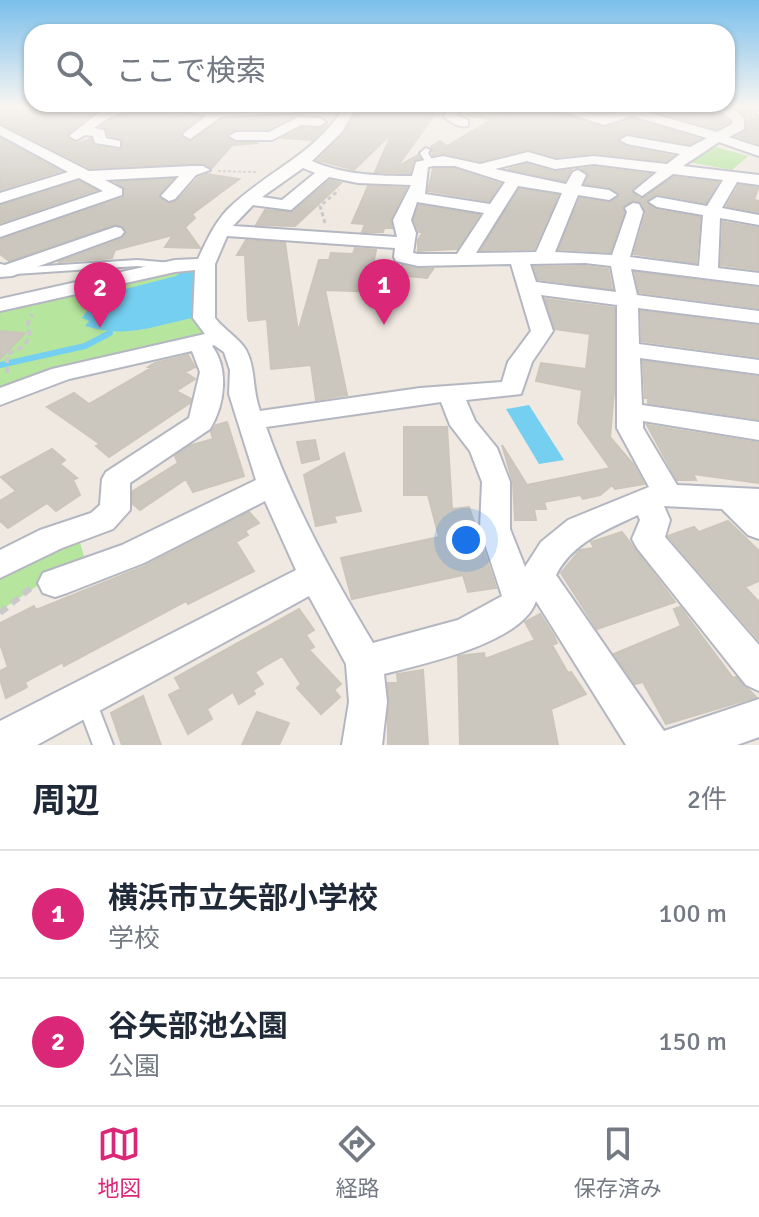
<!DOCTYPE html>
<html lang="ja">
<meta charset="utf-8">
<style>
:root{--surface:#fff;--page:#f6f6f7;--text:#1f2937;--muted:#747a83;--line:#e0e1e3;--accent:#db2777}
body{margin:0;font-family:Signika,"Noto Sans JP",sans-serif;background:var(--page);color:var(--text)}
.you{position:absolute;left:466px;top:540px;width:28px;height:28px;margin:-20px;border:6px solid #fff;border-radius:50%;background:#1a73e8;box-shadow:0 0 0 12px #1a73e833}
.badge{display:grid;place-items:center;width:52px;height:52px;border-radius:50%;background:var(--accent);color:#fff;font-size:26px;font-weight:700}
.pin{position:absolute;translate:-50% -66px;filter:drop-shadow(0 2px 4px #0008)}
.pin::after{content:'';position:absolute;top:42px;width:28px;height:24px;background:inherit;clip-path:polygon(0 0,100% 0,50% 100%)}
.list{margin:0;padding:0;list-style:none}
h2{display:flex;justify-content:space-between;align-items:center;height:104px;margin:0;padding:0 32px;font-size:34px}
h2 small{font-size:26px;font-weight:400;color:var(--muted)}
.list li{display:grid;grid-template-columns:52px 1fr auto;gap:24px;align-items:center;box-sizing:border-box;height:128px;padding:0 32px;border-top:2px solid var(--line)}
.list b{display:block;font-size:30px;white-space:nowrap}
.list p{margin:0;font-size:26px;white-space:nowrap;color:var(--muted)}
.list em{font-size:26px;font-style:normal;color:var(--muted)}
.icon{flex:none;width:44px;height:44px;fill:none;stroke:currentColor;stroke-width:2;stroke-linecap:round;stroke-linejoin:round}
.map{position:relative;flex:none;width:759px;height:745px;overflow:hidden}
.search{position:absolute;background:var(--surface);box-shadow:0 2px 6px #0004;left:24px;right:24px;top:24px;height:88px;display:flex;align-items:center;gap:20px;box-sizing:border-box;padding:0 28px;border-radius:24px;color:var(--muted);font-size:30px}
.sheet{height:360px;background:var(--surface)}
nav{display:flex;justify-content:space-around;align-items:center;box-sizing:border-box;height:112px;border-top:2px solid var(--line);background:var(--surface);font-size:22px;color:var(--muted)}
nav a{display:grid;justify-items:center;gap:4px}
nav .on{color:var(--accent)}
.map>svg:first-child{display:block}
.green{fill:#b6e59e}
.water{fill:#75cff0}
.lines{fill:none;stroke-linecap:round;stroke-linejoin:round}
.stream{stroke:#75cff0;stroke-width:6}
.building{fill:#cbc7bf;stroke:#cbc5ba;stroke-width:2}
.service-casing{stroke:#b4b7c1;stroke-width:4}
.minor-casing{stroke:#b4b7c1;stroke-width:4}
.path-far3{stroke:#c9c9c9;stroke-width:2;stroke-dasharray:3 2;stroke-linecap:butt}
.path-far2{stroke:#c9c9c9;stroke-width:3;stroke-dasharray:4 3;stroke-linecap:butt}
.path-far1{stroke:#c9c9c9;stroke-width:4;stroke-dasharray:6 4;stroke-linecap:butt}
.path{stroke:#c9c9c9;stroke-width:6;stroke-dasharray:9 6;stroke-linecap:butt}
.service{fill:#fff;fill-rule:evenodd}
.minor{fill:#fff;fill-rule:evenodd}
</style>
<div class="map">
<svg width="759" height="745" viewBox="0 0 759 745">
<rect width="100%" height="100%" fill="#efe9e1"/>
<!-- green -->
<path class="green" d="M 716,147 L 748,156 L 732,170 L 689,162 Z
M 175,268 L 197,269 L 196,319 L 204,336 L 0,391 L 0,308 Z
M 78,536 L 87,566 L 43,582 L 0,611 L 0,575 Z"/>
<!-- water -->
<path class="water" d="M 187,268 L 197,269 L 196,317 C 153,326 129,339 85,326 L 89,321 L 82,318 L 89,308 L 87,299 L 176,276 Z
M 529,405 L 564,460 L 539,464 L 506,409 Z"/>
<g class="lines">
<!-- stream -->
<path class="stream" d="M 0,365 L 85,346 L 110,333"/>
</g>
<!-- building -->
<path class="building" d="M 364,107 L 440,107 L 397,167 L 418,155 L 420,158 L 413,161 L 410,173 L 375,172 L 392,133 L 354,170 L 318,160 L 344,134 L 358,110 Z
M 469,107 L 546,107 L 603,128 L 632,119 L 699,139 L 690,144 L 628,133 L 617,139 L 626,147 L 673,156 L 666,161 L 594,153 L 556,157 L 527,149 L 480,161 L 444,153 L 433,155 L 431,147 L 440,141 L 447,146 L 491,120 L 468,115 Z
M 641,107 L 712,107 L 729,122 L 717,129 Z
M 735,107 L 751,107 L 751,119 L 759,118 L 759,144 L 737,136 L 747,129 L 747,118 Z
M 137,108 L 199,118 L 180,133 L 189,142 L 222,120 L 295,116 L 268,129 L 236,129 L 228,133 L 226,137 L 235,143 L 258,143 L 232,145 L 212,168 L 203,163 L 90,168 L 0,123 L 0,109 L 92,114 L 67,134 L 68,139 L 77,143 L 91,139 L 95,146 L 120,150 L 123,147 L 122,139 L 108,135 L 107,129 L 101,126 Z
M 327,125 L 312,140 L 283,138 L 302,128 L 320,129 Z
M 0,138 L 60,171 L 0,190 Z
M 527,164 L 554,172 L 571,170 L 564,181 L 508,169 Z
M 594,167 L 650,174 L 631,191 L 640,199 L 674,177 L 718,182 L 706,203 L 658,194 L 646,201 L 656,210 L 700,217 L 696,263 L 634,254 L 646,213 L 642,203 L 634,200 L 622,207 L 624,212 L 610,252 L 559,249 L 580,198 L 609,203 L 620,196 L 609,187 L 585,184 L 589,174 L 581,169 Z
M 433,169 L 455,169 L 500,184 L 489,201 L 428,191 Z
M 207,174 L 239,179 L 192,214 L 195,218 L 185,227 L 200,248 L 165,247 L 173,235 L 115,250 L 112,258 L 58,262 L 122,239 L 126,230 L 116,224 L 9,261 L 0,254 L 0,240 L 123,198 L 125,189 L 116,182 L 172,179 L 158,196 L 170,204 L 177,201 L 198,178 Z
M 330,180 L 341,183 L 295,226 L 256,225 L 265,210 L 293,212 Z
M 79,181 L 96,190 L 0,223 L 0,206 Z
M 739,185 L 758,188 L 754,200 L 759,201 L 759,212 L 727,206 Z
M 368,186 L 406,188 L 390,219 L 392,228 L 384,228 L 383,232 L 362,232 L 365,224 L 352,223 Z
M 519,189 L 558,195 L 534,249 L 481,250 Z
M 419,205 L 479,215 L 457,249 L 418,251 L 418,240 L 423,232 L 419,232 L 414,220 Z
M 723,222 L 759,228 L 759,270 L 721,265 Z
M 246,240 L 285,243 L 298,332 L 319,260 L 329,260 L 331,253 L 353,254 L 355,248 L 376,250 L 373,265 L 385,266 L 381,292 L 325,290 L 347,395 L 316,400 L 311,365 L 271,369 L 267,319 L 249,321 L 248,318 L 245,255 L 237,255 Z
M 402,265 L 418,269 L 433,269 L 427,278 L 396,275 Z
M 585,266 L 608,269 L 612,289 L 538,279 L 534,267 Z
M 635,272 L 759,288 L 759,308 L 639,292 Z
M 545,299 L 614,308 L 614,392 L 610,437 L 633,464 L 644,484 L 615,489 L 612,485 L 600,495 L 583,499 L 580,495 L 544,502 L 546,509 L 534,509 L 536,520 L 515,520 L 513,482 L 502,445 L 527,485 L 610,468 L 578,423 L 582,390 L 536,381 L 541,363 L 586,369 L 590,334 L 555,329 Z
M 641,311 L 759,326 L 759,357 L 642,341 Z
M 0,331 L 25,333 L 0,359 Z
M 188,355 L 195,367 L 185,372 L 195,379 L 176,391 L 191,399 L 190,403 L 109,457 L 96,446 L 100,444 L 47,407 L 74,393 L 89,404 L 151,368 L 148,367 L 155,363 Z
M 643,361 L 759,377 L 759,419 L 648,403 L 648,398 L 645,398 Z
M 227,422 L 244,476 L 193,492 L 186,479 L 140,510 L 133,504 L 133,491 L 178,463 L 175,456 L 189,446 L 213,439 L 211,432 L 216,425 Z
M 647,425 L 759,443 L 759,483 L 693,474 L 696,480 L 677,480 Z
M 404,427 L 447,427 L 452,509 L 469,507 L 496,588 L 468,592 L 463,575 L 352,599 L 341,558 L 439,537 L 428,495 L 404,495 Z
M 315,440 L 319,459 L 302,463 L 297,442 Z
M 52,449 L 65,460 L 60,464 L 77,478 L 73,480 L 80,495 L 56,511 L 47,503 L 8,528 L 0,521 L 0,501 L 16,491 L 1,477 Z
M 344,453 L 361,511 L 334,516 L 336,522 L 316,526 L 304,475 Z
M 249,512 L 259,523 L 245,531 L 248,535 L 236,542 L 254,571 L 188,604 L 186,601 L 64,666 L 63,662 L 25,682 L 27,687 L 6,698 L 0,679 L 0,671 L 8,667 L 0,644 L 0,623 L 34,606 L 36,610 L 145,566 Z
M 728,521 L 759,551 L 759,581 L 745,587 L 759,602 L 759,640 L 668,536 L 694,527 L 699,532 Z
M 622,532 L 675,602 L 597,629 L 561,573 L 580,550 L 594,548 L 591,542 Z
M 680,607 L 733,678 L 736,677 L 756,697 L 666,724 L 643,682 L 635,684 L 614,654 L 681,626 L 674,609 Z
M 299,609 L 314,630 L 306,635 L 314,647 L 309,650 L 341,684 L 334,690 L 340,697 L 321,714 L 297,688 L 301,684 L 282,656 L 255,672 L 263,684 L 253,690 L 255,694 L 239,704 L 233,692 L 207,709 L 212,719 L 188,734 L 169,695 L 181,689 L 175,678 Z
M 540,614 L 554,636 L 557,643 L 552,645 L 568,673 L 571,672 L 586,694 L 551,709 L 558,745 L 460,745 L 458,656 L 484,653 L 485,659 L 535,640 L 525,622 Z
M 423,670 L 428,745 L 388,745 L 388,683 L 398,683 L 397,674 Z
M 143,696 L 161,745 L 122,745 L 111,713 Z
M 257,712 L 289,723 L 279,745 L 242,745 Z"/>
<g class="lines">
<defs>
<path id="service" d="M 759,111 L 759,115 L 756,114 L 756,112 Z
M 426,148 L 430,150 L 428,153 L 433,161 L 432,163 L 426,163 L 420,153 Z
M 137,260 L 172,263 L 177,266 L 172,269 L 137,266 L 15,274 L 10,271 L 15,268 Z
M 86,691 L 93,693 L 113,745 L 93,745 L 76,700 L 79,693 Z"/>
<path id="minor" d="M 116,107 L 134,107 L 105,120 L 94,128 L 104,130 L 106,138 L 120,141 L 120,147 L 95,143 L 93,136 L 85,135 L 76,140 L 69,136 L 97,114 Z
M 161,107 L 215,110 L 328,107 L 322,111 L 221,117 L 190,139 L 183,135 L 185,132 L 206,116 Z
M 344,107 L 356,107 L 342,132 L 312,161 C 344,175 378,176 412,176 L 416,162 L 443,156 L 480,164 L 528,152 L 556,160 L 594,156 L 667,164 L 680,154 L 627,144 L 620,140 L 627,136 L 690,147 L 707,138 L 632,116 L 604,125 L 549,107 C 573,107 596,120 618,112 L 608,107 L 629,107 L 717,132 L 732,124 L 732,120 L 715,107 L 730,107 L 744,118 L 744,129 L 729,137 L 759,147 L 759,156 L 719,142 L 683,166 L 759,175 L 759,185 L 737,182 L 722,208 L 759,215 L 759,225 L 720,218 L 718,268 L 759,273 L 759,285 L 631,269 L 637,295 L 759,311 L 759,323 L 638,308 L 639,344 L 759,360 L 759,374 L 640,358 L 642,405 L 759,422 L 759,440 L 643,421 L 643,428 L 677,485 L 759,489 L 759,539 L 748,535 L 722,509 L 664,506 L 670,520 L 665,537 L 759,645 L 759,691 L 746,685 L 637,548 L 632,539 L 640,520 L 638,515 C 606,530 573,542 556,575 L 664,731 L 759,699 L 759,737 L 737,745 L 626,745 L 536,601 C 522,643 423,664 384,674 L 387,702 L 382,745 L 342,745 L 349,702 L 346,664 L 309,596 L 37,745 L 0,745 L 0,721 L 296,570 L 265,501 L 144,563 L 67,593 L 55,597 L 43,593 L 38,583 L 43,573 L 122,545 L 256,480 L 229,394 L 230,370 L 224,352 L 214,345 L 212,346 C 229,368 225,405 210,429 L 130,483 L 130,510 L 113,529 L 62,548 L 0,578 L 0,550 L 40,530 L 91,513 L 100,505 L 102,479 L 106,472 L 189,418 L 200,372 L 192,351 L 69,379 L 0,405 L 0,388 L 52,369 L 205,334 L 193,318 L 195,270 L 175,272 L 0,311 L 0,299 L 175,260 L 198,259 C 206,242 214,224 227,210 C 266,171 314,156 344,107 ZM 527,161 L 555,169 L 594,164 L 657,172 L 634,191 L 642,196 L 673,174 L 723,180 L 707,206 L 657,197 L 649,202 L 657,207 L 703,215 L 699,266 L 630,257 L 643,212 L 639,204 L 633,203 L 625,208 L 627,212 L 612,255 L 555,252 L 578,195 L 609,200 L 617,195 L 609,190 L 581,186 L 586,175 L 578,170 L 573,172 L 566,184 L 495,169 ZM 433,166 L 455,166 L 505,182 L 490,204 L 425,194 L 428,167 ZM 303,168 L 315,173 L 282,200 L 262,197 ZM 329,177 L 358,183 L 411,185 L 393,220 L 397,237 L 233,226 L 253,205 L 291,210 ZM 518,186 L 562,193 L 536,252 L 476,253 ZM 417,202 L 484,213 L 457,254 L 418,254 L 413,253 L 416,233 L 411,220 ZM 227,236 L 395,248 L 394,257 L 396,261 L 418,266 L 511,264 L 531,331 L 508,362 L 502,382 L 420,388 L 260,411 C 252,390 256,369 246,350 C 240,339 223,329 215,318 L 215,264 ZM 585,263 L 611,266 L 616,292 L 536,282 L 530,264 ZM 541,295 L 617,305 L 617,428 L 649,487 L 568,520 L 541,542 L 525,567 L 510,529 L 510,482 L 497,448 L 475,421 L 466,400 L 521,394 L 532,362 L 553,331 ZM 441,402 L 450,425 L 470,451 L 482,482 L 480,529 L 502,596 L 458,620 L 373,643 C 331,573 293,504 266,427 Z
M 449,107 L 461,107 L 457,115 L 468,120 L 468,126 C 459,128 449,122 444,116 Z
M 299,117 L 320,118 L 326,122 L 320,126 L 301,125 L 272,140 L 236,140 L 229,136 L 236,132 L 269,132 Z
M 0,126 L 89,171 L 192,166 L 203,166 L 210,170 L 196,175 L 175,199 L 169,201 L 161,196 L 179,176 L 105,180 L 122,189 L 122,195 L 0,237 L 0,226 L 103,191 L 79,178 L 0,203 L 0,193 L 68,172 L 0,135 Z
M 115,227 L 121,228 L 124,232 L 121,236 L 12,276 L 0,277 L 0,264 L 5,265 Z"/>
</defs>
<!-- service casing -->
<use href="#service" class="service-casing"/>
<!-- minor casing -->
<use href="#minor" class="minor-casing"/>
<!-- path-far3 -->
<path class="path-far3" d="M 218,171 L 257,172"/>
<!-- path-far2 -->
<path class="path-far2" d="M 325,223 L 320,206 L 339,190"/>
<!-- path-far1 -->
<path class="path-far1" d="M 7,373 L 7,354 L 23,347 L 30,337 L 28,323 L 32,314"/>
<!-- path -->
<path class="path" d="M 0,613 L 32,587"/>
<!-- service -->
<use href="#service" class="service"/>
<!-- minor -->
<use href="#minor" class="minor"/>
</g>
<!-- sky -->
<linearGradient id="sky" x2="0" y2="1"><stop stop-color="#7abfeb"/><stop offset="0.5" stop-color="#f8f5f2"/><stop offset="1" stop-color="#f8f5f2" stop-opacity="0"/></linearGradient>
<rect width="759" height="212" fill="url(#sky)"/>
</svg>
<div class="you"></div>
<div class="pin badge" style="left:384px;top:325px">1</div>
<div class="pin badge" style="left:100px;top:328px">2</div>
<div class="search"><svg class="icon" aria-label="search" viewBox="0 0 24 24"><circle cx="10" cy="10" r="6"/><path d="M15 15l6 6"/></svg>ここで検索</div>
</div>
<section class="sheet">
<h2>周辺<small>2件</small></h2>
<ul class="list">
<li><span class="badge">1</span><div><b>横浜市立矢部小学校</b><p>学校</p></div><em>100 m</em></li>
<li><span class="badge">2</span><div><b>谷矢部池公園</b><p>公園</p></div><em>150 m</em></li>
</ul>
</section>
<nav>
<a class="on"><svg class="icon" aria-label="map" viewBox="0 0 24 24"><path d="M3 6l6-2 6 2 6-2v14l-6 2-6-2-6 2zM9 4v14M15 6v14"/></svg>地図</a>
<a><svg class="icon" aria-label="directions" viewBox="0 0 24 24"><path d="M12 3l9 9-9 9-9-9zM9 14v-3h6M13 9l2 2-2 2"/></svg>経路</a>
<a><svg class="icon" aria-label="saved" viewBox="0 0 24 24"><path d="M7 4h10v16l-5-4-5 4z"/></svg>保存済み</a>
</nav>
